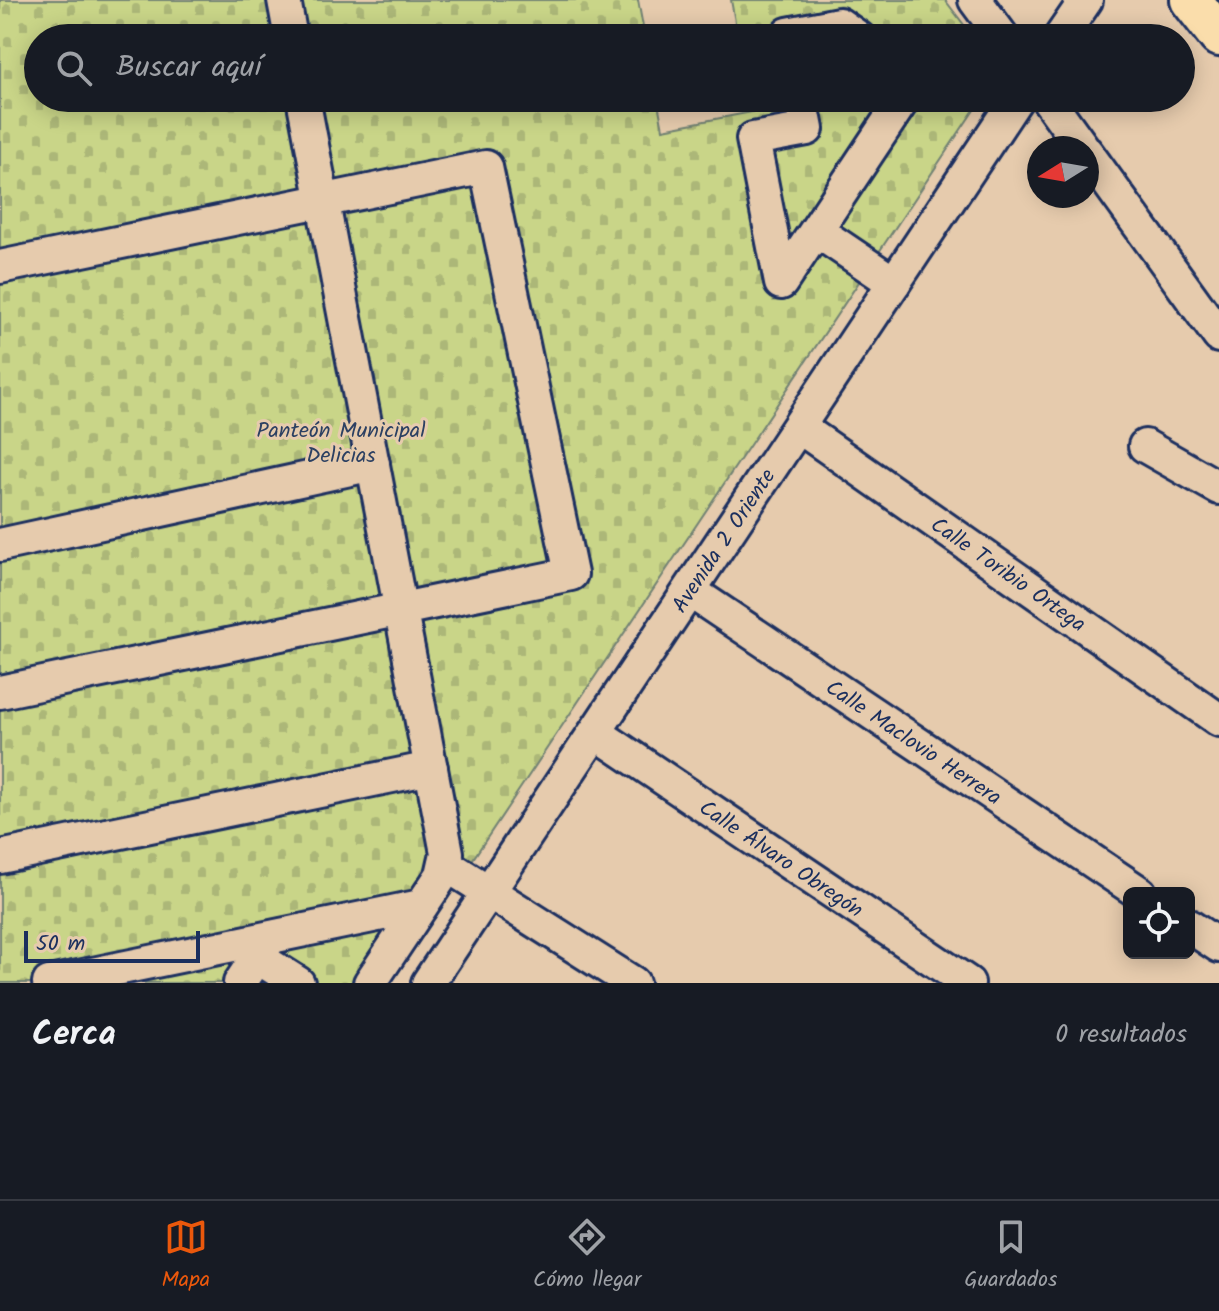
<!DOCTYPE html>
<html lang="es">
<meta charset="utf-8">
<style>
:root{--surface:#171b24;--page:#20242c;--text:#f1f3f6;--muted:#9ea1a6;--line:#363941;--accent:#ea580c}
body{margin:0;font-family:Kalam,sans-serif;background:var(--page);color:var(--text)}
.controls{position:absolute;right:24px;bottom:24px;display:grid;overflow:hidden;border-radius:12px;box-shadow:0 4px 20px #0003}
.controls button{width:72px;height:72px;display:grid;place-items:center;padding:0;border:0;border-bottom:2px solid var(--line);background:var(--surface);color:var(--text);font:40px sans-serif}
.compass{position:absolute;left:1027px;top:136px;width:72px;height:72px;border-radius:50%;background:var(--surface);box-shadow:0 4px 20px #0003;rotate:259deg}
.scale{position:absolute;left:24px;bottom:20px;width:176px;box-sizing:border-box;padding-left:8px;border:4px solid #1b2f5e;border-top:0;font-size:22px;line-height:28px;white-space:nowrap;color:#1b2f5e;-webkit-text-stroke:6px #e6cbad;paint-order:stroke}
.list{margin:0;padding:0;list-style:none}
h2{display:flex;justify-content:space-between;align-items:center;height:104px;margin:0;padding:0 32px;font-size:34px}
h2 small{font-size:26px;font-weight:400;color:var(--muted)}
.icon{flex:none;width:44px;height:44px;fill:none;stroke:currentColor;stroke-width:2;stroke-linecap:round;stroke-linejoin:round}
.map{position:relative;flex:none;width:1219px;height:983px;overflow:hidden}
.search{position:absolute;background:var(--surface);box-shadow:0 4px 20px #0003;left:24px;right:24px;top:24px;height:88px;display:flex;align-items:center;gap:20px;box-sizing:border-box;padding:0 28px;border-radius:44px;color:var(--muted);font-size:30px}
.sheet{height:216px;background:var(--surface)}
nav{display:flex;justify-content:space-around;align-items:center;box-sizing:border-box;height:112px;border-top:2px solid var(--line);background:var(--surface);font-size:22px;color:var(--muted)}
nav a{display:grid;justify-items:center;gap:4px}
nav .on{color:var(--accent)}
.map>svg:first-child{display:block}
.cemetery{fill:url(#cemetery-stones);stroke:#728273;stroke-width:2}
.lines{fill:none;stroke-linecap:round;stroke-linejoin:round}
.minor-casing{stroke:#1b2f5e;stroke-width:38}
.major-casing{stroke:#1b2f5e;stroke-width:46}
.minor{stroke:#e6cbad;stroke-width:32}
.major{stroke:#faddab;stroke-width:40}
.labels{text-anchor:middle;stroke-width:6;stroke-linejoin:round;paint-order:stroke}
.park-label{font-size:22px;fill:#2c4062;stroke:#e6cbad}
.street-label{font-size:22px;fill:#1b2f5e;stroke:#e6cbad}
</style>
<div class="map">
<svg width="1219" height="983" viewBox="0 0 1219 983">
<defs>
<pattern id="cemetery-stones" width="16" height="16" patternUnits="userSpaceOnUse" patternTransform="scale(2)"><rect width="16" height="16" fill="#c9d588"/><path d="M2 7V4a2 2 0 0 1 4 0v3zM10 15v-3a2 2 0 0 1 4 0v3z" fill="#acb778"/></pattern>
</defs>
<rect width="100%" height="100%" fill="#e6cbad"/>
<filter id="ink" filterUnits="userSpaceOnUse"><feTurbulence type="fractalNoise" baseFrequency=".0125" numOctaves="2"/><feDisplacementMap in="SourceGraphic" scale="16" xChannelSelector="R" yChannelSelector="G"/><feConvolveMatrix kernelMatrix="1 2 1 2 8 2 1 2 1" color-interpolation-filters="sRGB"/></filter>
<g filter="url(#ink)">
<!-- cemetery -->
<path class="cemetery" d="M 0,0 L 638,0 L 645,38 L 38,38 L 38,98 L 657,98 L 663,129 L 752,112 L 749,98 L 982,98 L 390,983 L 0,983 Z
M 731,0 L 945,0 L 974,38 L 738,38 Z"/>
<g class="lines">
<defs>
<g id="minor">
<path d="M 284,0 L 291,38"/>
<path d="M 975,0 L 1003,38"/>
<path d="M 789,38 L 788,34 L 839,24 L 859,38"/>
<path d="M 1060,38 L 1086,0"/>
<path d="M 303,98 L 447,853 L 442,875 L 370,983"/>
<path d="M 801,98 L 807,129 L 753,139 L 781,283 L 904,98"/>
<path d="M 1047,98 L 1083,148"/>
<path d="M 1087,153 L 1219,336"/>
<path d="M 817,231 L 894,283"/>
<path id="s1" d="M 799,427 L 1219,720"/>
<path d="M 1145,446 L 1219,488"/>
<path d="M 0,545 L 373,464"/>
<path id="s2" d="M 690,591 L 1140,893"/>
<path d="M 0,692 L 571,574 L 486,167 L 0,267"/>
<path id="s3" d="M 596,733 L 968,983"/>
<path d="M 0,857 L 431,768"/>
<path d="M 445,864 L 633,983"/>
<path d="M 1189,926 L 1219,946"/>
<path d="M 257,957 L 298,983"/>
<path d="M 49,983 L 421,906"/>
<path d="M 240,983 L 270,938"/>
<path id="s4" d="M 428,983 L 1017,98"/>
</g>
<path id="major" d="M 1191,0 L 1219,36"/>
</defs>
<!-- minor casing -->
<use href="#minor" class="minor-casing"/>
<!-- major casing -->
<use href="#major" class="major-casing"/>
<!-- minor -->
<use href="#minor" class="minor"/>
<!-- major -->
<use href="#major" class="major"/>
</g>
</g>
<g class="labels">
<!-- park labels -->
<g class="park-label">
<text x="341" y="437">Panteón Municipal<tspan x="341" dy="25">Delicias</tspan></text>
</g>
<!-- street labels -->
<g class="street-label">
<text dy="8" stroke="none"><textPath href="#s4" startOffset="532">Avenida 2 Oriente</textPath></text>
<text dy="8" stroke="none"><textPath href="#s1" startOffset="256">Calle Toribio Ortega</textPath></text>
<text dy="8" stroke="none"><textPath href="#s2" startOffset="270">Calle Maclovio Herrera</textPath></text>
<text dy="8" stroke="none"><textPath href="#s3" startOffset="224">Calle Álvaro Obregón</textPath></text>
</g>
</g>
</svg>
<div class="controls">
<button><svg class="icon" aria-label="locate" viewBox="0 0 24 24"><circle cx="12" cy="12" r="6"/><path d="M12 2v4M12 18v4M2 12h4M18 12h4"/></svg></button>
</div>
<svg class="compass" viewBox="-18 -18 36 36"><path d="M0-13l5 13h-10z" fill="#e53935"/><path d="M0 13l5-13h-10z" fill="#9ea1a6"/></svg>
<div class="scale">50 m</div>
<div class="search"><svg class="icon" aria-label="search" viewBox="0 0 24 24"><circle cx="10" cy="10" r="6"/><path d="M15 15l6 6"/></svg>Buscar aquí</div>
</div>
<section class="sheet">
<h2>Cerca<small>0 resultados</small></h2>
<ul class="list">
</ul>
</section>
<nav>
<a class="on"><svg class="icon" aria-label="map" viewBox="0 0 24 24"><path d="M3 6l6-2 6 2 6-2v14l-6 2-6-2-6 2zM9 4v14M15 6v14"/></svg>Mapa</a>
<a><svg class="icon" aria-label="directions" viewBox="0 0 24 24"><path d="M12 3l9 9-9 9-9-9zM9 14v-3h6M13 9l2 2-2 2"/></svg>Cómo llegar</a>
<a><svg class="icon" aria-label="saved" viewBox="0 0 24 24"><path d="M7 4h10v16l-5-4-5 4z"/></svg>Guardados</a>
</nav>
